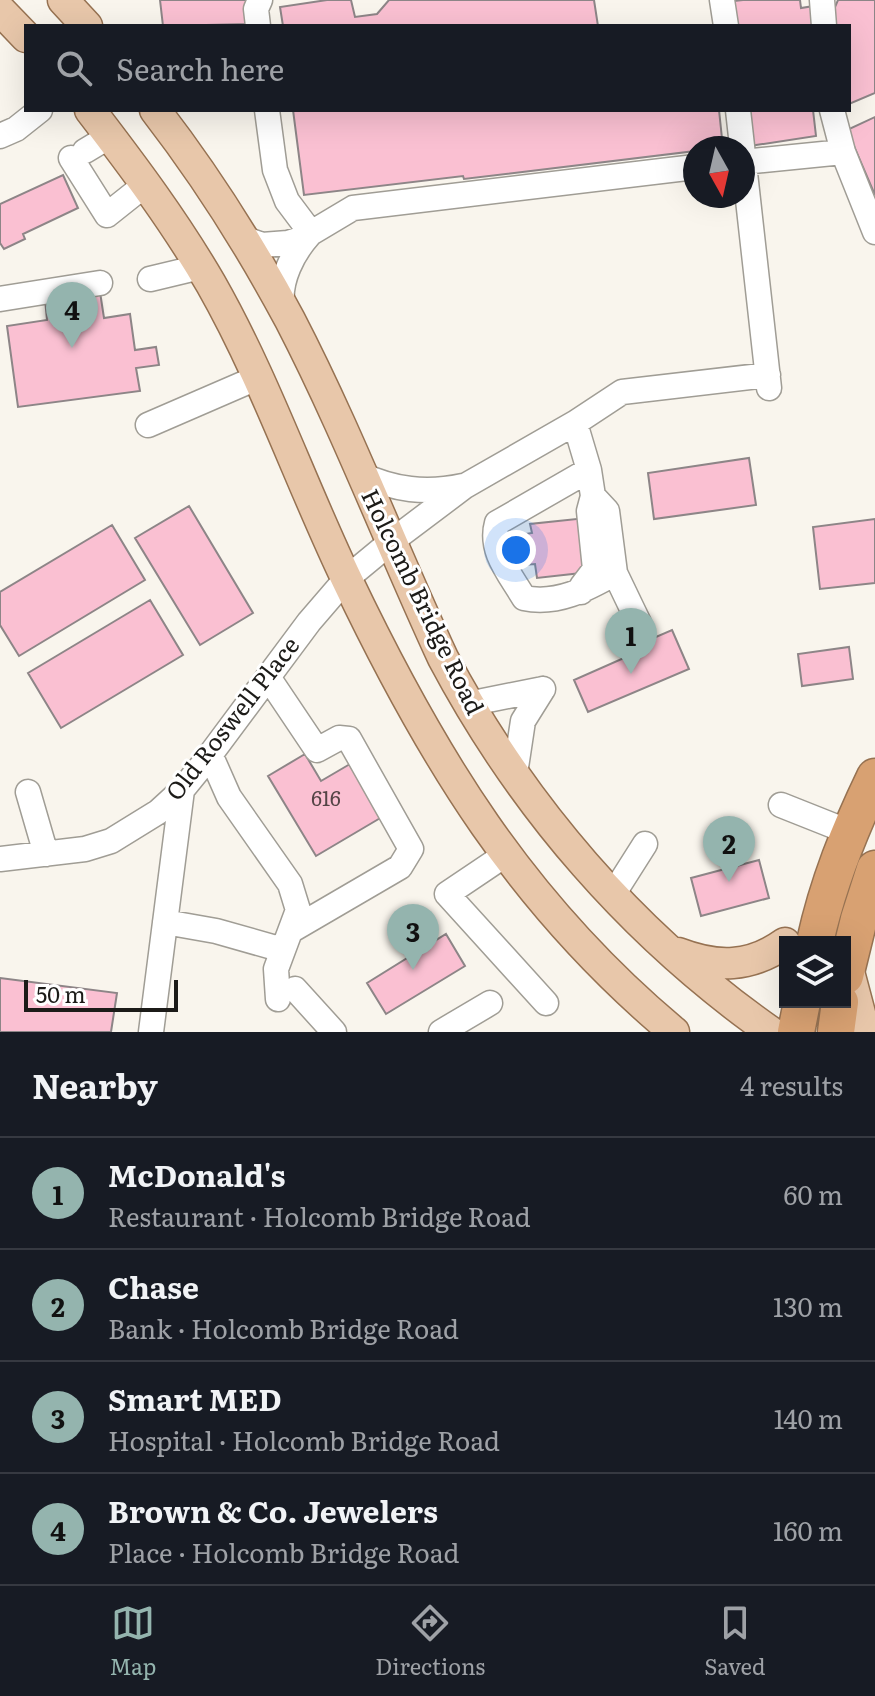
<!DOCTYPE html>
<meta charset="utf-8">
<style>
:root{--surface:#171b24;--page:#242831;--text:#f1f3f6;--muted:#9ea1a6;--line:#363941;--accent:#94b4ae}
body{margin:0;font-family:Literata,serif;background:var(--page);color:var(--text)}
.controls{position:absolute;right:24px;bottom:24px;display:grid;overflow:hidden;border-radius:0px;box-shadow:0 8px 32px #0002}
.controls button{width:72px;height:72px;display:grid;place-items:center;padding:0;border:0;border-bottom:2px solid var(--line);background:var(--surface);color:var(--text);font:40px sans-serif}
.compass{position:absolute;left:683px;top:136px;width:72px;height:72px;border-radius:50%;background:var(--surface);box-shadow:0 8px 32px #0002;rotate:172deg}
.scale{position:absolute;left:24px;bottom:20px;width:154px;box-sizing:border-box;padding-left:8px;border:4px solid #1c1b18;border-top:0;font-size:22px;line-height:28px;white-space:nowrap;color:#1c1b18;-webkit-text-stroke:6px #fff;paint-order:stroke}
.you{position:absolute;left:516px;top:550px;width:28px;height:28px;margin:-20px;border:6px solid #fff;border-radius:50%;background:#1a73e8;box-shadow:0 0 0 12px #1a73e833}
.badge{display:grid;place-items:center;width:52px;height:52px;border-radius:50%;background:var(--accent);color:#111;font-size:26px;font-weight:700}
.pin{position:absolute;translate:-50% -66px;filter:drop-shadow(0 2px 4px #0008)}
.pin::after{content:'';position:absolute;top:42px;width:28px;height:24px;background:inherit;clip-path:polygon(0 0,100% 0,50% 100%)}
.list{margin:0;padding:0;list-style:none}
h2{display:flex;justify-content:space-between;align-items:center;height:104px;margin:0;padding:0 32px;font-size:34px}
h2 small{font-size:26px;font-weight:400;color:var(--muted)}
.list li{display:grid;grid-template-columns:52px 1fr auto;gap:24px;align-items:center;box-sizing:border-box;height:112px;padding:0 32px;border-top:2px solid var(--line)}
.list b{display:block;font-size:30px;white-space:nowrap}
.list p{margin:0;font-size:26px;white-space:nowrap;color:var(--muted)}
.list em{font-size:26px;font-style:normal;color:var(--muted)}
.icon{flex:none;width:44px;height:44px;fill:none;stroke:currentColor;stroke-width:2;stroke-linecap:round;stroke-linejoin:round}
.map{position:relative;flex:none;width:875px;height:1032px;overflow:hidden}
.search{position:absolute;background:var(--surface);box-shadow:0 8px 32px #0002;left:24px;right:24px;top:24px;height:88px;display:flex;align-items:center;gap:20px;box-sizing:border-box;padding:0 28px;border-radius:0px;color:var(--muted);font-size:30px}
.sheet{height:552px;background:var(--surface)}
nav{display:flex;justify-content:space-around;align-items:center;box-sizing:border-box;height:112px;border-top:2px solid var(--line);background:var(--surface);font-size:22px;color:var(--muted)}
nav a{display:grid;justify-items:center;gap:4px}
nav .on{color:var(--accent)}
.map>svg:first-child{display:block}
.building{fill:#fac0d2;stroke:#8d8587;stroke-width:2}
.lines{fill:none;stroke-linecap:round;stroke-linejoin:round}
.minor-casing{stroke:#a09d95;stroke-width:27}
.major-casing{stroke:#967252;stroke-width:33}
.highway-casing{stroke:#967252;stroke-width:39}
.minor{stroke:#fff;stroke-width:24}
.major{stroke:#e8c7aa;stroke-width:30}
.highway{stroke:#d8a172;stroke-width:36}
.labels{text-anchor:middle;stroke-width:6;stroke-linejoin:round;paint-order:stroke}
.number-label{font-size:20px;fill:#544446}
.street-label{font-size:24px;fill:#1c1b18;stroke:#fff}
</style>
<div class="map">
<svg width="875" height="1032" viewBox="0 0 875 1032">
<rect width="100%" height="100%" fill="#f9f5ed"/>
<!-- building -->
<path class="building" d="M 160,0 L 246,0 L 249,24 L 163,26 Z
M 327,0 L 351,0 L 355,17 L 377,14 L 389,0 L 594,0 L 598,26 L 283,26 L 280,7 Z
M 743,0 L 800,0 L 801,8 L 820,5 L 821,26 L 728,26 L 725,2 Z
M 838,0 L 875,0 L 875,93 L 849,104 L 849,26 L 830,26 L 829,21 Z
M 293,110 L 719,110 L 723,148 L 695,148 L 695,151 L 464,179 L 463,176 L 304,195 Z
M 739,110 L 813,110 L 816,136 L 743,147 Z
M 875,117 L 875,195 L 847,130 Z
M 63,175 L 78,208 L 23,234 L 25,239 L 4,249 L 0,243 L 0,204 Z
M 100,292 L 104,318 L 130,314 L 135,350 L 156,347 L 159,365 L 136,368 L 140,391 L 18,407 L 7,326 L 47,320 L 45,299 Z
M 749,458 L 756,505 L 654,519 L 648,473 Z
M 189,506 L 253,613 L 200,645 L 135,538 Z
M 586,518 L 590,572 L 537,578 L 535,564 L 524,565 L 519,535 L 532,533 L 530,524 Z
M 875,519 L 875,583 L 820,589 L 813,527 Z
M 112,525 L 145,580 L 19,656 L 0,625 L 0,592 Z
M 150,600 L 183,655 L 61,728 L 28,673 Z
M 672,630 L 689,669 L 588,712 L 574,680 L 624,658 L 621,652 Z
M 849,647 L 853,679 L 802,686 L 798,654 Z
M 305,754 L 321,781 L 350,764 L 382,817 L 316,856 L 268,776 Z
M 759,860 L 769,898 L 701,916 L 691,878 Z
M 446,934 L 465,966 L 386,1014 L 367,983 Z
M 0,978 L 117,993 L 111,1032 L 0,1032 Z"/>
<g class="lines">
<defs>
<path id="minor" d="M 722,0 L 726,26
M 822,0 L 824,26
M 258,26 L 256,9 L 260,0
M 267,110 L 275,170 L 287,201 L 311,233
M 738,110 L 769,388
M 832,110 L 843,152
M 0,136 L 16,129 L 40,110
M 85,151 L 110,136
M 71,158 L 107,215 L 146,184
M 743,162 L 843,152 L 875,232
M 243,238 L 262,245 L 288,243 L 301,239 L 353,208 L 695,167
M 150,279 L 200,267
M 0,299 L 100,283
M 282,305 C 279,280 293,253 309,235
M 575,423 L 589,470 L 593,496 L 589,511 L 595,569 L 582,586 L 581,592
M 148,425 L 259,377
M 589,470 L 497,523 C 489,551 510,574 524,598 C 557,605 587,589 615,573
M 360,474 C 394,490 426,494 463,486
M 593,496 L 607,511 L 615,573 L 639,623
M 268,677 L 317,750 L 339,738 L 349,739 L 411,849 L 400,867 L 292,930
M 468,704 L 543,689
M 210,754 L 229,797 L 290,884 L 298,910 L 276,969 L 278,999
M 515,774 L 523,721 L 543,689
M 28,792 L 46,854
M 781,805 L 849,832
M 505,855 L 447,894 L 546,1003
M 0,859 L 85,849 L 111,841 L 158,812 L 182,790 L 204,763 L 309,622 L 346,579 L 392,541 L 465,486 L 575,423 L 622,392 L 768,375
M 612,896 L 645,844
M 165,922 L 216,931 L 283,950
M 295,989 L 334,1032
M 151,1032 L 182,790
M 441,1032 L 490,1003"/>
<path id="major" d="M 63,0 L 87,26
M 0,10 L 26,37
M 90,110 C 133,166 175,222 211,284 C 265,379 300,482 347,580 C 432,758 521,904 674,1032
M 155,110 C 206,176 251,247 290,320 C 347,430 391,546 443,658 C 522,807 633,935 771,1032
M 678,953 C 717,968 750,968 785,943
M 848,968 L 865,1032"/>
<path id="highway" d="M 815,942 C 828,883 849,831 875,777
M 845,976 L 859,919 L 875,869
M 796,1032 L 802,1002
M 836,1032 L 840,1002"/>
</defs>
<!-- minor casing -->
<use href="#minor" class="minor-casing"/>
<!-- major casing -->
<use href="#major" class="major-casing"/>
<!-- highway casing -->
<use href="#highway" class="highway-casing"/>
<!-- minor -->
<use href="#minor" class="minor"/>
<!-- major -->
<use href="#major" class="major"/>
<!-- highway -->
<use href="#highway" class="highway"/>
</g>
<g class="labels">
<!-- number labels -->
<g class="number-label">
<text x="326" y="806">616</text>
</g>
<!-- street labels -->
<g class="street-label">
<text transform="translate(422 602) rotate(64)" y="8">Holcomb Bridge Road</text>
<text transform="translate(233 719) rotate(-52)" y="8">Old Roswell Place</text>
</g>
</g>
</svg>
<div class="controls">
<button><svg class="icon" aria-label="layers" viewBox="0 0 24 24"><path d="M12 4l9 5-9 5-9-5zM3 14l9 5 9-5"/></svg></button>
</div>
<svg class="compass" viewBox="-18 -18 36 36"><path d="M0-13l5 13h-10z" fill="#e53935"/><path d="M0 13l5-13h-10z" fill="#9ea1a6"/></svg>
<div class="scale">50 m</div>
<div class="you"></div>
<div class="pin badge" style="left:631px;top:674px">1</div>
<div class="pin badge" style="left:729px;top:882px">2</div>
<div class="pin badge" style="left:413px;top:970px">3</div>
<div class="pin badge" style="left:72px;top:348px">4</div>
<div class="search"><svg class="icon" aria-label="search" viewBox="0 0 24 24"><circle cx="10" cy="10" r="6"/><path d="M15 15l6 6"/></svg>Search here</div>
</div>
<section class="sheet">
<h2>Nearby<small>4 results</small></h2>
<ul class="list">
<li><span class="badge">1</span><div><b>McDonald's</b><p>Restaurant · Holcomb Bridge Road</p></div><em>60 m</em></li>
<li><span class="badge">2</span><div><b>Chase</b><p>Bank · Holcomb Bridge Road</p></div><em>130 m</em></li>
<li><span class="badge">3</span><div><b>Smart MED</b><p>Hospital · Holcomb Bridge Road</p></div><em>140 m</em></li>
<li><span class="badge">4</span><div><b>Brown &amp; Co. Jewelers</b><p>Place · Holcomb Bridge Road</p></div><em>160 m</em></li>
</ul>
</section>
<nav>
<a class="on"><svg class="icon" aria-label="map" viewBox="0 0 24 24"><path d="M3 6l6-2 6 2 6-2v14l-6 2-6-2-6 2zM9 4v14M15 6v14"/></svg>Map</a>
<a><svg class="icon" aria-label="directions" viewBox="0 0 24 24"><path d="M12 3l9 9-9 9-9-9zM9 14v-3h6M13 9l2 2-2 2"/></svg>Directions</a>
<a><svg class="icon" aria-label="saved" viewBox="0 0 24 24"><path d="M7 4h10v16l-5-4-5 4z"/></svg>Saved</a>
</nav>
